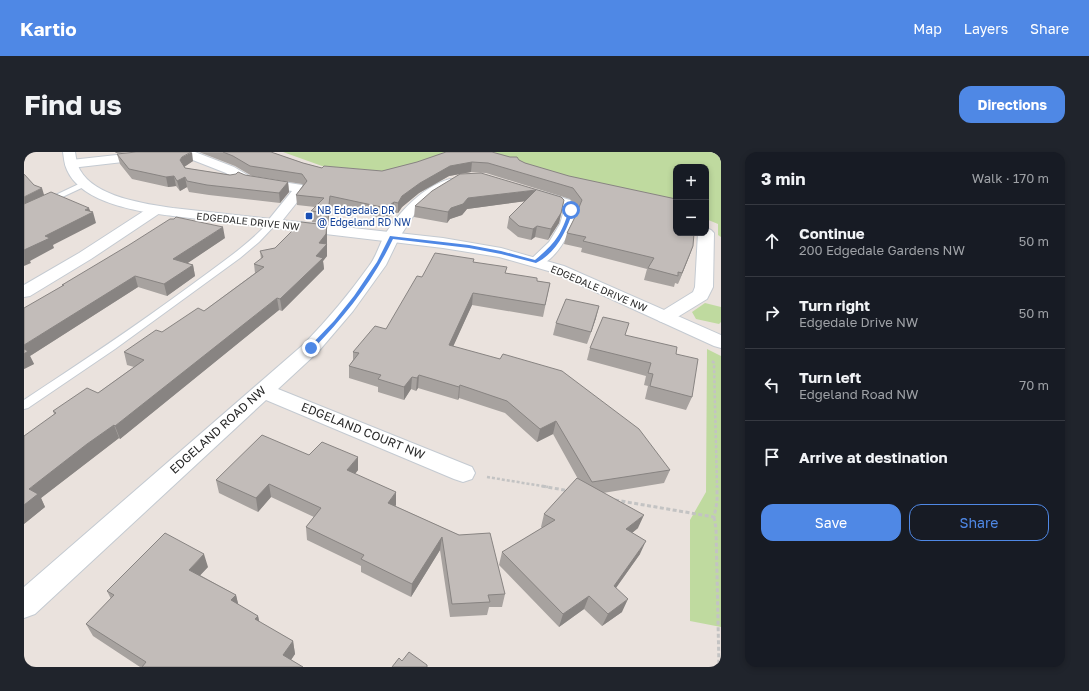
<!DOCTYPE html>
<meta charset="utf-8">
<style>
:root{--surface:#171b24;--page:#20242c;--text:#f1f3f6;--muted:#9ea1a6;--line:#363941;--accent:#4f88e5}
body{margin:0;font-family:"Golos Text",sans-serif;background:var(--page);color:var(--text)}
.controls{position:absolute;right:12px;top:12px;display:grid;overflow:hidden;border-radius:8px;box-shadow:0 2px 6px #0003}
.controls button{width:36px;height:36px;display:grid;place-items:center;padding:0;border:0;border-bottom:1px solid var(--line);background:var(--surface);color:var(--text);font:20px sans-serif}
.stop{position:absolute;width:12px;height:12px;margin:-9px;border:3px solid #4f88e5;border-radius:50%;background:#fff}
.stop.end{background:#4f88e5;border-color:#fff;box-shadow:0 1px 4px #0008}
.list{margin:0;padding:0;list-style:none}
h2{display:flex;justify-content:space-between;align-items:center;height:52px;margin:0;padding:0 16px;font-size:17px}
h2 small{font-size:13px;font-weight:400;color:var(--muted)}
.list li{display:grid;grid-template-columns:26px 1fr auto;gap:12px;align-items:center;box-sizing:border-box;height:72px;padding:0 16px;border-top:1px solid var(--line)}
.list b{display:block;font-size:15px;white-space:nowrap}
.list p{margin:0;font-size:13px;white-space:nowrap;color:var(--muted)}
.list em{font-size:13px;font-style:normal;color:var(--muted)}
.actions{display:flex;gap:8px;padding:12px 16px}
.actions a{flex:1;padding:9px 0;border:1px solid var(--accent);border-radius:12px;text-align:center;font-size:14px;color:var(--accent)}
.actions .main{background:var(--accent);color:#fff}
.icon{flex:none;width:22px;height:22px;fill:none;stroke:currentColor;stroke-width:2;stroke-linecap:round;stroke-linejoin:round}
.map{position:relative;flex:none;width:697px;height:515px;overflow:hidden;border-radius:12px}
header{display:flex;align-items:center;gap:24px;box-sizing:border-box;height:56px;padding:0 20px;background:var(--accent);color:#fff}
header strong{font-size:19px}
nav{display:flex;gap:22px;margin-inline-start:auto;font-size:14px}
.intro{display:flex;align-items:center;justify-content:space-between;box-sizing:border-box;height:96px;padding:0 24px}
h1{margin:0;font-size:28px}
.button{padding:10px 18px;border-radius:12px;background:var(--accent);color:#fff;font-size:14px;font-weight:700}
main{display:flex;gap:24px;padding:0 24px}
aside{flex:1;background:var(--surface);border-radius:12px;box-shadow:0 2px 6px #0003}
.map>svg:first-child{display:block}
.green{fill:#bfda9f}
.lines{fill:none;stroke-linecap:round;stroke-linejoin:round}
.service-casing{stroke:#c4cad1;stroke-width:2}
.minor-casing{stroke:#c4cad1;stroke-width:2}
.tertiary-casing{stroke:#c4cad1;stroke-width:2}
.path-far1{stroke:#c3c3c3;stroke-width:2.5;stroke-dasharray:3 2;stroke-linecap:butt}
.path{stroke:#c3c3c3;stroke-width:3;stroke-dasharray:4 2.5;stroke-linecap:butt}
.service{fill:#fff;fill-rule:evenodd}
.minor{fill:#fff;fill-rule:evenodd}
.tertiary{fill:#fff;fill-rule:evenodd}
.wall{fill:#a7a29f}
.shaded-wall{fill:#888482}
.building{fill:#c2bcb9;stroke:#888482}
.route{fill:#4f88e5}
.transit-dot{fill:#1a4fb4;stroke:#fff;stroke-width:1.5}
.labels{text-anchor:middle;stroke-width:3.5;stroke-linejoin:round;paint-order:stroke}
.far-transit-label{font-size:10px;fill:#164399;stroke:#fff;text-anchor:start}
.far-street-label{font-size:10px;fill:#292929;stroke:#fff}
.street-label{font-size:12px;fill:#292929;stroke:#fff}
</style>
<header>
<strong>Kartio</strong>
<nav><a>Map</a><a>Layers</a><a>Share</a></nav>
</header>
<div class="intro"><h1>Find us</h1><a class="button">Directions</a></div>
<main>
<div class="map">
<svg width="697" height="515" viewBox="0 0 697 515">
<rect width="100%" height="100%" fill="#eae2dd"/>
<!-- green -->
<path class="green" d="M 259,0 L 432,0 L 371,20 L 298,14 Z
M 460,0 L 697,0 L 697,85 L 694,83 L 694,72 L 682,67 L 682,15 L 652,15 L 652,56 Z
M 681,151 L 697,155 L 697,170 L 695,172 L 672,167 L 668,160 Z
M 683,197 L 697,204 L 697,475 L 666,469 L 666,368 L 682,340 Z"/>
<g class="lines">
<defs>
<path id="service" d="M 59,30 L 65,30 L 66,32 L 0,63 L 0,58 Z
M 246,69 L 249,69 L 253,71 L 235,90 L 216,106 L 91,197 L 4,256 L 0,257 L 0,248 C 56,211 112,174 166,134 C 194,113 222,95 246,69 Z"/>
<path id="minor" d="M 120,0 L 129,0 L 131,3 L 129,6 L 125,7 L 47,16 L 43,15 L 41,12 L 43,9 L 47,8 Z
M 154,0 L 171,0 L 210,15 L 227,25 L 278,33 L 282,39 L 254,74 L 249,75 L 244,74 L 242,71 L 268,39 L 218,31 L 202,21 L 156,3 Z
M 426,27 L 431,28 L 433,31 L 431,34 L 404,50 L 390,63 L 375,86 L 362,113 L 329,159 L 294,200 L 254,237 L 448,315 L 451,321 L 448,327 L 439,330 L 430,327 L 242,248 L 11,462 L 0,466 L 0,435 L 280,192 C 304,167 325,142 345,114 C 352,105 355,94 360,84 C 374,61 399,34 426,27 Z
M 511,38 L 546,48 L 554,58 C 549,76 529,119 506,113 L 504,110 L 525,90 L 536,72 L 540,58 L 536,54 L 506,45 L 504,42 L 506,39 Z
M 131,54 L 136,55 L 138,58 L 136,61 L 67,107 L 6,144 L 0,145 L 0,133 L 55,101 L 126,55 Z
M 682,76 L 687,78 L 690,81 L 689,135 L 683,147 L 647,169 L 641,171 L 635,169 L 632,165 L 635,161 L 669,140 L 671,135 L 674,81 L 682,81 Z"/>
<path id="tertiary" d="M 39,0 L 51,0 C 52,6 53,13 56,18 C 71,45 121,52 149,56 L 419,86 L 477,96 L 540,114 L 697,183 L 697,196 L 690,194 L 528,120 L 475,105 L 419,96 L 149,64 C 117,60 58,52 43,18 C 40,12 40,6 39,0 Z"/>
</defs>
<!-- service casing -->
<use href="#service" class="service-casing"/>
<!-- minor casing -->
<use href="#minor" class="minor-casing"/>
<!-- tertiary casing -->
<use href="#tertiary" class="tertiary-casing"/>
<!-- path-far1 -->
<path class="path-far1" d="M 688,209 L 690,211 L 693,335
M 463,325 L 524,335"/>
<!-- path -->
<path class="path" d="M 518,334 L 545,339
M 591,348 L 690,365 L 693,350 L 693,334
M 690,365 L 692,376 L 695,515"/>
<!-- service -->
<use href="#service" class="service"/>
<!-- minor -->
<use href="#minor" class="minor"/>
<!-- tertiary -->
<use href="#tertiary" class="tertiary"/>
</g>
<!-- wall -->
<path class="wall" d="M 175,0 L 247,0 L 279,11 L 298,16 L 358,19 L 393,10 L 495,8 L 669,94 L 654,132 L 651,131 L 650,135 L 620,128 L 623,117 L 557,100 L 558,96 L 540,92 L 543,81 L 551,65 L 554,57 L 546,47 L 462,21 L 447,20 L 425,24 L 395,41 L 378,55 L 374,61 L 370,61 L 362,67 L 306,54 L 304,72 L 288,70 L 287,59 L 291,55 L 273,53 L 272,43 L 279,33 L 278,32 L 228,24 L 211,14 Z
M 93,2 L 169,9 L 160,15 L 161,16 L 206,23 L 221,23 L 264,30 L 265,40 L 256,51 L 185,43 L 165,40 L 163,35 L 156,39 L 152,34 L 144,35 L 108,27 L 96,12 Z
M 436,22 L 538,58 L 535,71 L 524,88 L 511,85 L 507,88 L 494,85 L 483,76 L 485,65 L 501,49 L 443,57 L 438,63 L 426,67 L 423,71 L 390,65 L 391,54 Z
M 303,73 L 303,104 L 299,109 L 300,117 L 258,159 L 255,158 L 96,287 L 95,286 L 17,346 L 21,355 L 0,372 L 30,262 L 29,259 L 74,241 L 110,215 L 103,213 L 100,200 L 180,159 L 231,121 L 230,112 L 237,107 L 236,99 L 251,96 Z
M 201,86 L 163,111 L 169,113 L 171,124 L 143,144 L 114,135 L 6,204 L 10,212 L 0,217 L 39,134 L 38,133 Z
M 450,110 L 482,122 L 513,129 L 526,131 L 519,165 L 448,153 L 429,194 L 646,318 L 640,331 L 579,341 L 614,376 L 608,381 L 616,402 L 592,436 L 598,460 L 578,474 L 560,457 L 535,475 L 475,413 L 478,400 L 518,376 L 517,375 L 520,362 L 554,327 L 529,282 L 513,290 L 481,261 L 435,246 L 434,248 L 394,236 L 392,239 L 387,237 L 380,248 L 354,240 L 354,235 L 325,226 L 325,214 L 329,208 L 329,200 L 362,177 L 398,125 Z
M 572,166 L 563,192 L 529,183 L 532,171 Z
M 601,183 L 652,202 L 668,245 L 662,258 L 621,247 L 624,234 L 620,233 L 622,224 L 563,208 L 566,196 Z
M 285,303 L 334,318 L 331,322 L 372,353 L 371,354 L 435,383 L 481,442 L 478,455 L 465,455 L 463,463 L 426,465 L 416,398 L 387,445 L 337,420 L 337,414 L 283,388 L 282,375 L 290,365 L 247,345 L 234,360 L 195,341 L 192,328 Z
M 184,415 L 176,423 L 212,443 L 214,453 L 234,464 L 235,470 L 269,489 L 271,502 L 267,508 L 279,515 L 116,515 L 69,484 L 62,472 L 87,447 L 83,439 Z"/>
<!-- shaded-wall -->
<path class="shaded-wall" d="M 91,0 L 105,0 L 92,1 Z
M 168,0 L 169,9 L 160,15 L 156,8 L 158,5 Z
M 448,10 L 447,20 L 425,24 L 395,41 L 378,55 L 374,61 L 374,51 L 378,44 L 396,31 L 426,14 Z
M 150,24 L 152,34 L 144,35 L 142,25 Z
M 161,25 L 163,35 L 156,39 L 153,29 Z
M 264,30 L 265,40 L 256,51 L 255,41 Z
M 18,36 L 21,46 L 0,56 L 0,45 Z
M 512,38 L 510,48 L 443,57 L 438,63 L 426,67 L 423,71 L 424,60 L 427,56 L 444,46 Z
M 306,44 L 306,54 L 304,72 L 304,61 Z
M 540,48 L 535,71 L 524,88 L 527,77 Z
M 370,50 L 370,61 L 362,67 L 362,56 Z
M 65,56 L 67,61 L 69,60 L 72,71 L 29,93 L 30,96 L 6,109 L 7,111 L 0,114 L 0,98 L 21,84 L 61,58 Z
M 303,73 L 303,104 L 299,109 L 300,117 L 258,159 L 256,147 L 292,104 L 295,91 Z
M 513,74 L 511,85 L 507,88 L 509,77 Z
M 199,75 L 201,86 L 152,119 L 149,107 Z
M 669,94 L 665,105 L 654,132 L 658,121 Z
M 169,113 L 171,124 L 143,144 L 140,132 Z
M 111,124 L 114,135 L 6,204 L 10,212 L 0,217 L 0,193 Z
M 449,141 L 448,153 L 424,206 L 425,193 Z
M 253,146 L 255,158 L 96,287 L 91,274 Z
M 575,154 L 572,166 L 563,192 L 567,180 Z
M 395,223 L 394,236 L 392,239 L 393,226 Z
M 388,225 L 387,237 L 380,248 L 380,235 Z
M 436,233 L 435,246 L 434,248 L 435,235 Z
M 532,269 L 529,282 L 513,290 L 516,277 Z
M 90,273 L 95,286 L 17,346 L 21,355 L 0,372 L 0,353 L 5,337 L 63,292 Z
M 334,305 L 334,318 L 323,332 L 323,318 Z
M 245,332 L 247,345 L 234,360 L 232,346 Z
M 372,340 L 372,353 L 364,365 L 364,351 Z
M 620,363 L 614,376 L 597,390 L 602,377 Z
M 418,385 L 416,398 L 387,445 L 388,432 Z
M 622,389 L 616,402 L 584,447 L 590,434 Z
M 180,402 L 184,415 L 169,431 L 165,418 Z
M 212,443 L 215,455 L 207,448 Z
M 565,444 L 560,457 L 535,475 L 539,462 Z
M 604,447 L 598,460 L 578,474 L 584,462 Z
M 234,464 L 237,477 L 231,467 Z
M 269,489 L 271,502 L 262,515 L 259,503 Z"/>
<!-- building -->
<path class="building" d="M 112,0 L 167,0 L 158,5 L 156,8 L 161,16 L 206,23 L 212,22 L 214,20 L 221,23 L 264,30 L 255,41 L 183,33 L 163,29 L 161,25 L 153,29 L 150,24 L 142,25 L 105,17 L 93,2 Z
M 199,0 L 247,0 L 279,11 L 298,16 L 300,14 L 358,19 L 393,10 L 422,0 L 468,0 L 486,5 L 493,5 L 495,8 L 501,11 L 545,24 L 652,47 L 652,81 L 670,81 L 669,94 L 658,121 L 654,120 L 654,124 L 624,116 L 630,106 L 559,89 L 562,85 L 543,81 L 551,65 L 558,48 L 549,36 L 464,11 L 448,10 L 426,14 L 396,31 L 378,44 L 374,51 L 370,50 L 362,56 L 306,44 L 304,61 L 287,59 L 300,46 L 272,43 L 283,29 L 278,22 L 226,14 L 209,4 Z
M 457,21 L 537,45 L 540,48 L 537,61 L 527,77 L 513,74 L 509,77 L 495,74 L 485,65 L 512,38 L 444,46 L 439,52 L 427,56 L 424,60 L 391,54 L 408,39 L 436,22 Z
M 0,22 L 10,33 L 18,36 L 0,45 Z
M 27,40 L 65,56 L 61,58 L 69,60 L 21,84 L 26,86 L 0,98 L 0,52 Z
M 152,65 L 199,75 L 149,107 L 169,113 L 140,132 L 111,124 L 0,193 L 0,156 L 40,133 L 38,133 L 105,93 L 146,67 L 150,67 Z
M 277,70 L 303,73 L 302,82 L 295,91 L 303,92 L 292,104 L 299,106 L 256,147 L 253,146 L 91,274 L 90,273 L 63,292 L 5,337 L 14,342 L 0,353 L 0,284 L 32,261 L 29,259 L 63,236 L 74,241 L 120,208 L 100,200 L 132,178 L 138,180 L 174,156 L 180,159 L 240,115 L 230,112 L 239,105 L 236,99 L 251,96 Z
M 411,101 L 450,107 L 449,110 L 483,115 L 481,121 L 513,126 L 513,129 L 526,131 L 521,153 L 449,141 L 425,193 L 476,207 L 479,202 L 538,219 L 615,277 L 646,318 L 568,330 L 532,269 L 516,277 L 483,249 L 436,233 L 435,235 L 395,223 L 393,226 L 388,225 L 380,235 L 354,227 L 357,223 L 325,214 L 335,201 L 329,200 L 351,174 L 362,177 L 393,124 L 398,125 Z
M 542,147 L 575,154 L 567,180 L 532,171 Z
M 579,165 L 605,171 L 601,183 L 653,195 L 652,202 L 674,207 L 668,245 L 626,234 L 629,222 L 624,221 L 627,211 L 566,196 Z
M 0,197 L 4,199 L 0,202 Z
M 238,283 L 285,303 L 298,290 L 334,305 L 323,318 L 372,340 L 364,351 L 435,383 L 466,381 L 481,442 L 464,443 L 466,450 L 428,452 L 418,385 L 388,432 L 337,407 L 340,403 L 282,375 L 297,356 L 245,332 L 232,346 L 192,328 Z
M 553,326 L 620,363 L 602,377 L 622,389 L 590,434 L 604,447 L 584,462 L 565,444 L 539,462 L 478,400 L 531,368 L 520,362 Z
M 141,381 L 180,402 L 165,418 L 212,443 L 207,448 L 234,464 L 231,467 L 269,489 L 259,503 L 279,515 L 118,515 L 122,510 L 62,472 L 90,443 L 83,439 Z
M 385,500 L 403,513 L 403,515 L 368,515 L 375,506 L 378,509 Z"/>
<!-- route -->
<path class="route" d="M 547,57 L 549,58 C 543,79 532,101 512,111 L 477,102 L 445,96 L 369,87 C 349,129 321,164 289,197 L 284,196 L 310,169 L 330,144 L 353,110 L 366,84 L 445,93 L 477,99 L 511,108 C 531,91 537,84 545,58 Z"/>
<!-- markers -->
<rect class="transit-dot" x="281" y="60" width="8" height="8" rx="2"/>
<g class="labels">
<!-- far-transit labels -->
<g class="far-transit-label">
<text x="293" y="62">NB Edgedale DR<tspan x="293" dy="12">@ Edgeland RD NW</tspan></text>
</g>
<!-- far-street labels -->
<g class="far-street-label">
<text transform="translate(224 69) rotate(6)" y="4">EDGEDALE DRIVE NW</text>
<text transform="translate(575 136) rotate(23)" y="4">EDGEDALE DRIVE NW</text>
</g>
<!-- street labels -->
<g class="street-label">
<text transform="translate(194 278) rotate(-42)" y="4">EDGELAND ROAD NW</text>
<text transform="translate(339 279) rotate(22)" y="4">EDGELAND COURT NW</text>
</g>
</g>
</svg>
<div class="controls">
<button>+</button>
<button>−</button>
</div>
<div class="stop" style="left:547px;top:58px"></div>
<div class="stop end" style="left:287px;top:196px"></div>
</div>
<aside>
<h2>3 min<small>Walk · 170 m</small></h2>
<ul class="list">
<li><svg class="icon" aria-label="ahead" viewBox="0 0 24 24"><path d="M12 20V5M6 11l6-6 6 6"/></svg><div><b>Continue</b><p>200 Edgedale Gardens NW</p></div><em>50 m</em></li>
<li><svg class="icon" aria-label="right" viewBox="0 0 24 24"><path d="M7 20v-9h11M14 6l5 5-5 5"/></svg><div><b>Turn right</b><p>Edgedale Drive NW</p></div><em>50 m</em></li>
<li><svg class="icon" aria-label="left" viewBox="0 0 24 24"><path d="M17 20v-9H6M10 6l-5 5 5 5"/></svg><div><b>Turn left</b><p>Edgeland Road NW</p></div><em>70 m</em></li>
<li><svg class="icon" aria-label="arrive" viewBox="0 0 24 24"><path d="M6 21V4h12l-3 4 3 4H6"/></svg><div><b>Arrive at destination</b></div></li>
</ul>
<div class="actions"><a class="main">Save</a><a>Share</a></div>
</aside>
</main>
